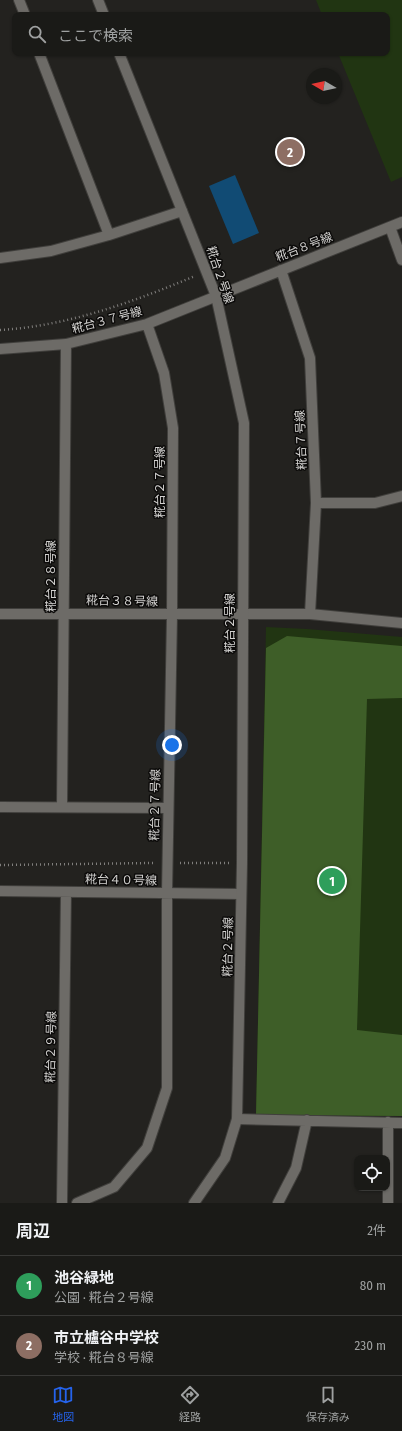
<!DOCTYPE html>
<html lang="ja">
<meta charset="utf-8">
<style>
:root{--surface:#1a1a17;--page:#232320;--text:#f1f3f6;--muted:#9fa1a1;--line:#383836;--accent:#2563eb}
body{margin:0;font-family:"Fira Sans Condensed","Noto Sans JP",sans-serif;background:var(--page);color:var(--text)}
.controls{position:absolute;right:12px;bottom:12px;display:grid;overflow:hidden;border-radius:8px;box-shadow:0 1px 3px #0004}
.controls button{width:36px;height:36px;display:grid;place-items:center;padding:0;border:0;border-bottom:1px solid var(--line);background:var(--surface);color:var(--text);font:20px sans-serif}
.compass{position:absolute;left:306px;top:68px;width:36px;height:36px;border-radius:50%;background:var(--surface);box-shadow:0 1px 3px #0004;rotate:279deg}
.you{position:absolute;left:172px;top:745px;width:14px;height:14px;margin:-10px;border:3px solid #fff;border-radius:50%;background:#1a73e8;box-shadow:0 0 0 6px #1a73e833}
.badge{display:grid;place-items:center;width:26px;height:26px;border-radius:50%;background:var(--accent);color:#fff;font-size:13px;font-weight:700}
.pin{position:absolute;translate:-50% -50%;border:2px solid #fff;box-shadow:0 1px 4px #0006}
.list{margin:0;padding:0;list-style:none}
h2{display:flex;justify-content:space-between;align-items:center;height:52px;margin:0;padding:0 16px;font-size:17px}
h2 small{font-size:13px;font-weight:400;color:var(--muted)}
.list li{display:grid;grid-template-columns:26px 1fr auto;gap:12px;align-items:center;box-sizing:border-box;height:60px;padding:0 16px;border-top:1px solid var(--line)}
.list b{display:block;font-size:15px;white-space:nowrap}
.list p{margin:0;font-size:13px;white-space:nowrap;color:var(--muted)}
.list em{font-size:13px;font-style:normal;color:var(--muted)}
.icon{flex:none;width:22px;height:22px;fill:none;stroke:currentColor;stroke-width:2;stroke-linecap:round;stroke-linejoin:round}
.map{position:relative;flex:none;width:402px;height:1203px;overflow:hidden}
.search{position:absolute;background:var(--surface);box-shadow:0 1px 3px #0004;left:12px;right:12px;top:12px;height:44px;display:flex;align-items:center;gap:10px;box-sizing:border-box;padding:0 14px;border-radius:8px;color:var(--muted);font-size:15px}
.sheet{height:172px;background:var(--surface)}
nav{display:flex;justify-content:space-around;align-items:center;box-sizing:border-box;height:56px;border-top:1px solid var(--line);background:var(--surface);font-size:11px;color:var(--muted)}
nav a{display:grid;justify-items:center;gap:2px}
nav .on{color:var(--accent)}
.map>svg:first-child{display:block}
.green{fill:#213512}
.forest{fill:#3e5e28}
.water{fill:#114b74}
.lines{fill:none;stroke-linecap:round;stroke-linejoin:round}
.street-casing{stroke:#403f3c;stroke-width:12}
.secondary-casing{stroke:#403f3c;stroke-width:12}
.path{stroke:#807f7d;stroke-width:2.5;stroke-dasharray:1 3;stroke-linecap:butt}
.street{stroke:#6d6b67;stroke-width:10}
.secondary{stroke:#6d6b67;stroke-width:10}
.labels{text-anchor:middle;stroke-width:3;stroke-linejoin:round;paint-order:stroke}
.street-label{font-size:12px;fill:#d4d3d1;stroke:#0c0b0a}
</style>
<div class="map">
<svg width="402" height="1203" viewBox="0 0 402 1203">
<rect width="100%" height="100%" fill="#23221f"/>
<!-- green -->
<path class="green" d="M 316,0 L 402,0 L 402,177 L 391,182 L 338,53 L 387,53 L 387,15 L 322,15 Z
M 266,627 L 307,629 L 402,637 L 402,1116 L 256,1115 Z"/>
<!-- forest -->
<path class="forest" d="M 287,636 L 402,646 L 402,698 L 367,699 L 357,1030 L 402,1035 L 402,1116 L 256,1115 L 266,648 Z"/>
<!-- water -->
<path class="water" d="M 235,175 L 259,233 L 233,244 L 209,186 Z"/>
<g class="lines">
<defs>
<path id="street" d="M 19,0 L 25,15
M 39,53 L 109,235
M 390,227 L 402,260
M 0,258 L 51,251 L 109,235 L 182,211
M 281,270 L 310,358 L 316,503 L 310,614
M 0,349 L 66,344 L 147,324 L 402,222
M 316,503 L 375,503 L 402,496
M 0,614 L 310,614 L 402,623
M 0,807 L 168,808
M 62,807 L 66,344
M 0,891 L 241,894
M 237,1119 L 402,1123
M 388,1122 L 388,1203
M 62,1203 L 66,892
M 77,1203 L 114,1187 L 147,1148 L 167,1088 L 167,893 L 172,615 L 173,428 L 164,373 L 147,324
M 278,1203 L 296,1168 L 307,1120"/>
<path id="secondary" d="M 98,0 L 104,15
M 119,53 L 216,296 L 244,423 L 242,863 L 237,1119 L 225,1158 L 194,1203"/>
</defs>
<!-- street casing -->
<use href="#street" class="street-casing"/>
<!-- secondary casing -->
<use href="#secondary" class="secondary-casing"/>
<!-- path -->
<path class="path" d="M 0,330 C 68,326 133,302 195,276
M 180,863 L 229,863
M 0,865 L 153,863"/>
<!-- street -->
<use href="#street" class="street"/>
<!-- secondary -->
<use href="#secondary" class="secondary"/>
</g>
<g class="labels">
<!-- street labels -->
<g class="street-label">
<text transform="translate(304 247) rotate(-21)" y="4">糀台８号線</text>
<text transform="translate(220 275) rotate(71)" y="4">糀台２号線</text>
<text transform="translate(107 320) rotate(-15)" y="4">糀台３７号線</text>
<text transform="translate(301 440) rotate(-92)" y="4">糀台７号線</text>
<text transform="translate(160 482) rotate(-90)" y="4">糀台２７号線</text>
<text transform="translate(51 576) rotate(-90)" y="4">糀台２８号線</text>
<text transform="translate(122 601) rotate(1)" y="4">糀台３８号線</text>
<text transform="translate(230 623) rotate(-90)" y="4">糀台２号線</text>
<text transform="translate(155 805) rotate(-89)" y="4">糀台２７号線</text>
<text transform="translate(121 880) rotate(1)" y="4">糀台４０号線</text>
<text transform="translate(228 947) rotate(-89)" y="4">糀台２号線</text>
<text transform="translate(51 1047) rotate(-89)" y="4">糀台２９号線</text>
</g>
</g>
</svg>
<div class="controls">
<button><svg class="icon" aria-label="locate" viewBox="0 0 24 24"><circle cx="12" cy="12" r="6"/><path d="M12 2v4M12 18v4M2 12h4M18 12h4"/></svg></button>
</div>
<svg class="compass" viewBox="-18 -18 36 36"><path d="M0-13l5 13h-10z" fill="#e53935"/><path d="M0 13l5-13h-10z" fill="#9fa1a1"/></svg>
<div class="you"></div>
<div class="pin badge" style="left:332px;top:881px;background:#2e9e5b">1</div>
<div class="pin badge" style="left:290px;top:152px;background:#8d6e63">2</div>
<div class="search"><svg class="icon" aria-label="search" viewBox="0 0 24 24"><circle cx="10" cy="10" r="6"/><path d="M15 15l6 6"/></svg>ここで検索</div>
</div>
<section class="sheet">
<h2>周辺<small>2件</small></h2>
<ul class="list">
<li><span class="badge" style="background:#2e9e5b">1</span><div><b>池谷緑地</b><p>公園 · 糀台２号線</p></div><em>80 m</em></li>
<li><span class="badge" style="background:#8d6e63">2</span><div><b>市立櫨谷中学校</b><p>学校 · 糀台８号線</p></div><em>230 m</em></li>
</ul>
</section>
<nav>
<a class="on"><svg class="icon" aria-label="map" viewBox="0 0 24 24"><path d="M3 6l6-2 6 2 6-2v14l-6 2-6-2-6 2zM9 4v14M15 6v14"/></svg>地図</a>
<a><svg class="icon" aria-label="directions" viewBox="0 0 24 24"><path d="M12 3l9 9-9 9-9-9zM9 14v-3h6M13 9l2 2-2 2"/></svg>経路</a>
<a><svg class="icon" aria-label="saved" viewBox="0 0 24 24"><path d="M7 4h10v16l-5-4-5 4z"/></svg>保存済み</a>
</nav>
